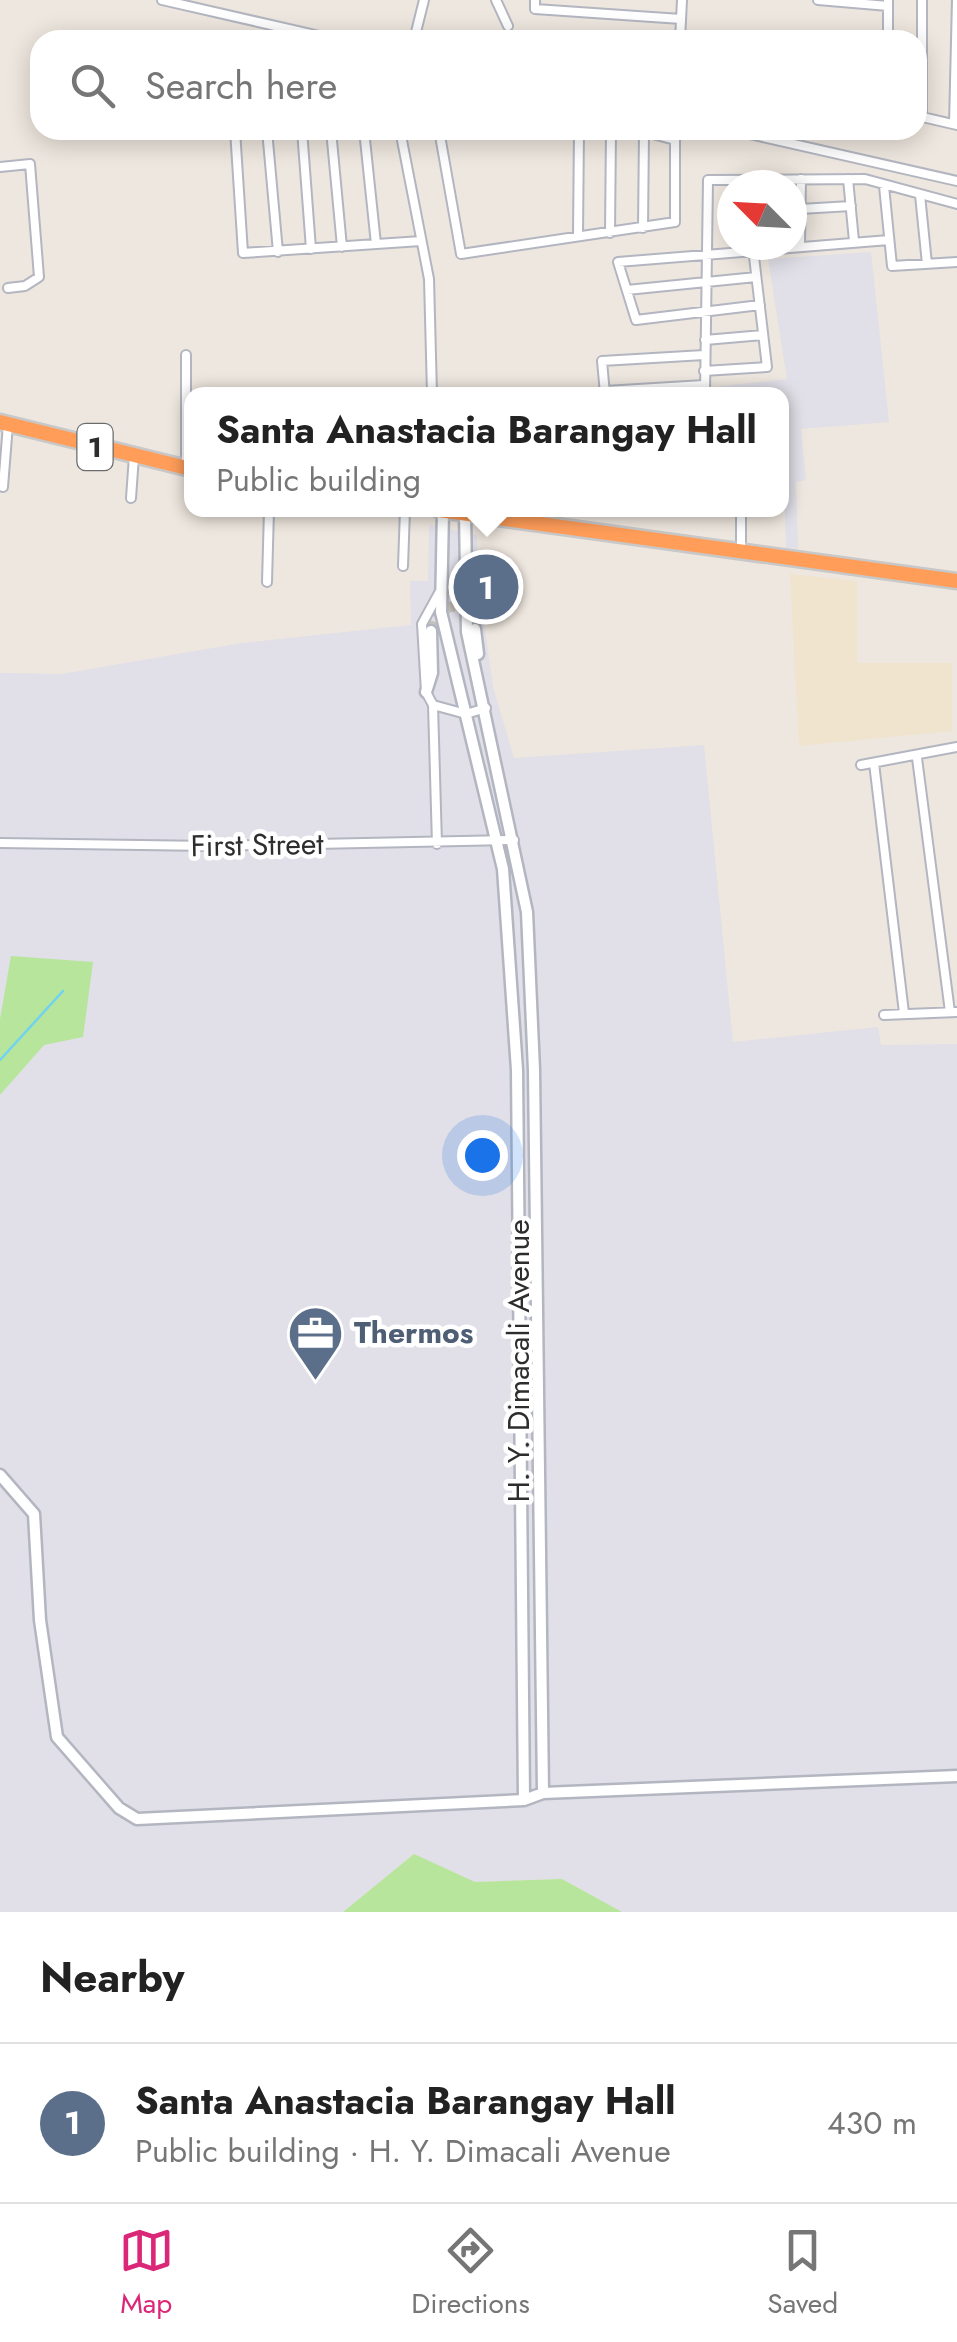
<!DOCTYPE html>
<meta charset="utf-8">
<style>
:root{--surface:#fff;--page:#f6f6f6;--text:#222;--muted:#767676;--line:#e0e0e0;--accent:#db2777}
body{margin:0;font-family:Jost,sans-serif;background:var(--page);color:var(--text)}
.compass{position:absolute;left:717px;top:170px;width:90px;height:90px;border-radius:50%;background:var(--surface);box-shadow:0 5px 25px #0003;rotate:294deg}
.you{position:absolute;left:482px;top:1155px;width:35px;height:35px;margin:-25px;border:8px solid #fff;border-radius:50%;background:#1a73e8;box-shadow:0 0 0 15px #1a73e833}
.badge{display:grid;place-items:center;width:65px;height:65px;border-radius:50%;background:var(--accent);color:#fff;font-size:32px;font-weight:700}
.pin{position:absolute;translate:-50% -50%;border:5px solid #fff;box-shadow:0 2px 10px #0006}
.popup{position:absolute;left:184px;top:387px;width:605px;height:130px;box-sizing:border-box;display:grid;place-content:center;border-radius:20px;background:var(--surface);filter:drop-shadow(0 2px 8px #0005);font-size:32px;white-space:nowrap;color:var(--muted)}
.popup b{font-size:38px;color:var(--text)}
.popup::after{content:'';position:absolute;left:50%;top:100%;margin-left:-20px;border:20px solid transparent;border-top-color:var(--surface)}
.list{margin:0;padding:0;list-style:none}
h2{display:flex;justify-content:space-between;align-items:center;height:130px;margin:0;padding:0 40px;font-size:42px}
h2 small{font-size:32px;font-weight:400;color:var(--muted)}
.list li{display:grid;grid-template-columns:65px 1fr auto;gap:30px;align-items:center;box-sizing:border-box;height:160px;padding:0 40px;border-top:2px solid var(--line)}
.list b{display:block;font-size:38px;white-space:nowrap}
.list p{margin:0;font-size:32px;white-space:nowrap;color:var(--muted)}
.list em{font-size:32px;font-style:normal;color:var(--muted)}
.icon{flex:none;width:55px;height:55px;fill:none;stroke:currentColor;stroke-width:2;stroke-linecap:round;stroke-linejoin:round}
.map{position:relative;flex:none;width:957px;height:1912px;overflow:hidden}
.search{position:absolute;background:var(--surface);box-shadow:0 5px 25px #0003;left:30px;right:30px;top:30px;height:110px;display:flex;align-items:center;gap:25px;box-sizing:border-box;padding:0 35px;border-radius:30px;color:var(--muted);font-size:38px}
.sheet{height:290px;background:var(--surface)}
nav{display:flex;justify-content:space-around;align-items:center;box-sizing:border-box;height:140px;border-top:2px solid var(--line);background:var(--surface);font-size:28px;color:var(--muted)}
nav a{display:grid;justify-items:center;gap:5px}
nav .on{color:var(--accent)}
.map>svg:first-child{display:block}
.industrial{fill:#e1dfe7}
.education{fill:#f0e4ce}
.green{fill:#b6e59b}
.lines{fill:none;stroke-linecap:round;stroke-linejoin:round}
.stream{stroke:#71d2f1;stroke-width:2.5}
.secondary-tunnel{stroke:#c7c2bb;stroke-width:10;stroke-dasharray:10 5;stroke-linecap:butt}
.street-casing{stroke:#b3b6c0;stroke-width:12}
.secondary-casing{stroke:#b3b6c0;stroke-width:15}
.highway-casing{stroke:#c8c8c8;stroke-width:19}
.street{stroke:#fff;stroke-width:8}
.secondary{stroke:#fff;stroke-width:10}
.highway{stroke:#ff9d59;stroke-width:14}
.labels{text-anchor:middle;stroke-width:9;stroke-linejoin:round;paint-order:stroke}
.shield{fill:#fff;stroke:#6c6c6c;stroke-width:2.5}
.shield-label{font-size:28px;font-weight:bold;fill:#2d2d2d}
.street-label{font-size:30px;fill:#2d2d2d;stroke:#fff}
.service-label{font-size:30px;font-weight:bold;fill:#4e5e75;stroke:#fff;text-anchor:start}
</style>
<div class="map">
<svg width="957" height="1912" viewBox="0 0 957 1912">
<rect width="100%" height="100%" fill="#eee7df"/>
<!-- industrial -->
<path class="industrial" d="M 871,252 L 889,422 L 801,429 L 806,480 L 796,482 L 798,549 L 786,548 L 781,394 L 713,394 L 712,387 L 787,379 L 768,259 Z
M 429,525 L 477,535 L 478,607 L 482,607 L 493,687 L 514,758 L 704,745 L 733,1042 L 878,1027 L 881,1045 L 957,1044 L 957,1912 L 622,1912 L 562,1879 L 474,1882 L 414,1854 L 343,1912 L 0,1912 L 0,1095 L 44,1044 L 0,1019 L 0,673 L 61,674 L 242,643 L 411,625 L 410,581 L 428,581 Z"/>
<!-- education -->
<path class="education" d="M 790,574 L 857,581 L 857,663 L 952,663 L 952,731 L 799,746 Z"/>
<!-- green -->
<path class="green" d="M 11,956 L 93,962 L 83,1037 L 44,1045 L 0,1095 L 0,1019 Z
M 414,1854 L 475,1882 L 562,1879 L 622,1912 L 343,1912 Z"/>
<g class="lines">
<!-- stream -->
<path class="stream" d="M 0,1060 L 63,991"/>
<!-- secondary-tunnel -->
<path class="secondary-tunnel" d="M 431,631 L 436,614 L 452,606 L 469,612 L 475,629"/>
<defs>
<path id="street" d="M 162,0 L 337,40
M 496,0 L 508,26
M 535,0 L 535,9 L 681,19
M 818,0 L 888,6
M 231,40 L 231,36 L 247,40
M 414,40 L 424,0
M 680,40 L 682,0
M 888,40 L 888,0
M 918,116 L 957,125
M 922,117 L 922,0
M 954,124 L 957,0
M 235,130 L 243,253 L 421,241
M 267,130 L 278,252
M 302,130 L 311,249
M 331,130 L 342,247
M 364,130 L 376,244
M 400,130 L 429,279 L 432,394
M 439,130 L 461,254 L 675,222 L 675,130
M 638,130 L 675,140
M 732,130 L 957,181
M 0,167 L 30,164 L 39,277 L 25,286 L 8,288
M 848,179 L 854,241
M 884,186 L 892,266 L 957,262
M 920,195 L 927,264
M 800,209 L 851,206
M 643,228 L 644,132
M 610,233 L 611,130
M 578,235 L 579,130
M 800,245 L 801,179
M 627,290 L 756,277
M 760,305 L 636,320 L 618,262 L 889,240
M 705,340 L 763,335
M 186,355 L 186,468
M 704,371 L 767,367 L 753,248
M 605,391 L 704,385
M 605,394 L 602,361 L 704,355
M 705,394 L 708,180 L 865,179 L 957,204
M 3,487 L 8,424
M 131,498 L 134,456
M 741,510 L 741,550
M 403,566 L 405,510
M 267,582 L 269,510
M 433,705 L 466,714 L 486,708
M 917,758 L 950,1012
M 874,763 L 904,1013
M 861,765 L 957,747
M 0,843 L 210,846 L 514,840
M 437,844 L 433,705 L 426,692 L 422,624 L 439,593
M 884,1015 L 957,1012"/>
<path id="secondary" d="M 443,510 L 441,612 L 503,869 L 517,1070 L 524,1800
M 465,513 L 467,632 L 527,912 L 534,1070 L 543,1793
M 475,629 L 478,654
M 426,692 L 432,673 L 431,631
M 0,1475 L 34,1514 L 40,1620 L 57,1737 L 119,1808 L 137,1819 L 524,1800 L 543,1793 L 957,1776"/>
<path id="highway" d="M 0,422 L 191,469
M 439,510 L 957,581"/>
</defs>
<!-- street casing -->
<use href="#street" class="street-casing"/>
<!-- secondary casing -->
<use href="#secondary" class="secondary-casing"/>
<!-- highway casing -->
<use href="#highway" class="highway-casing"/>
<!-- street -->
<use href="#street" class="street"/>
<!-- secondary -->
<use href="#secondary" class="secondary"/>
<!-- highway -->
<use href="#highway" class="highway"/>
</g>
<!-- icons -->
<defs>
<symbol id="office-pin" viewBox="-11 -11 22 30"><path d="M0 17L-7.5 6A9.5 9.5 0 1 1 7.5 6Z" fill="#5c6f8a" stroke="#fff"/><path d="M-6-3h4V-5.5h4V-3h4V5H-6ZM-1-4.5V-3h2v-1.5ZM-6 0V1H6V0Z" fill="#fff"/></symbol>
</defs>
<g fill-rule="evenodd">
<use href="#office-pin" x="284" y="1302" width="63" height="86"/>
</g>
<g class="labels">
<!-- shield labels -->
<rect class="shield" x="77.5" y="424" width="35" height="46" rx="8"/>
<g class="shield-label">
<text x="95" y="457">1</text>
</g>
<!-- street labels -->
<g class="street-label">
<text transform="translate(257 845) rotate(-1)" y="10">First Street</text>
<text transform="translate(519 1361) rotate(-90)" y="10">H. Y. Dimacali Avenue</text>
</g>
<!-- service labels -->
<g class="service-label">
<text x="354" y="1343">Thermos</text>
</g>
</g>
</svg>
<svg class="compass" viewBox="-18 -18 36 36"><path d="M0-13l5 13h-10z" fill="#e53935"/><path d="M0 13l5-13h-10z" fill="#767676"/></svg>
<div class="you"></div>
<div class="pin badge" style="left:486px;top:587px;background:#5c6f8a">1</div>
<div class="popup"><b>Santa Anastacia Barangay Hall</b>Public building</div>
<div class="search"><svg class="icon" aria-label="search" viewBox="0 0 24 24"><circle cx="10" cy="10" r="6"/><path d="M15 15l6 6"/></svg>Search here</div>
</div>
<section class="sheet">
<h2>Nearby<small></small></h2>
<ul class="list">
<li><span class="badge" style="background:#5c6f8a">1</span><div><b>Santa Anastacia Barangay Hall</b><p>Public building · H. Y. Dimacali Avenue</p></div><em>430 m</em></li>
</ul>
</section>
<nav>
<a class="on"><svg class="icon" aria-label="map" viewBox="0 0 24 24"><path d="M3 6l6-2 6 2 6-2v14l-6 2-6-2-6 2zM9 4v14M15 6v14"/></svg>Map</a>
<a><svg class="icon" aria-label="directions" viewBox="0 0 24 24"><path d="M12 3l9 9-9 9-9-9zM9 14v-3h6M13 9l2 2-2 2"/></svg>Directions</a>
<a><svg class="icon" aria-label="saved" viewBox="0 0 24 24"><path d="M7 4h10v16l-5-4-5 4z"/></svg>Saved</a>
</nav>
